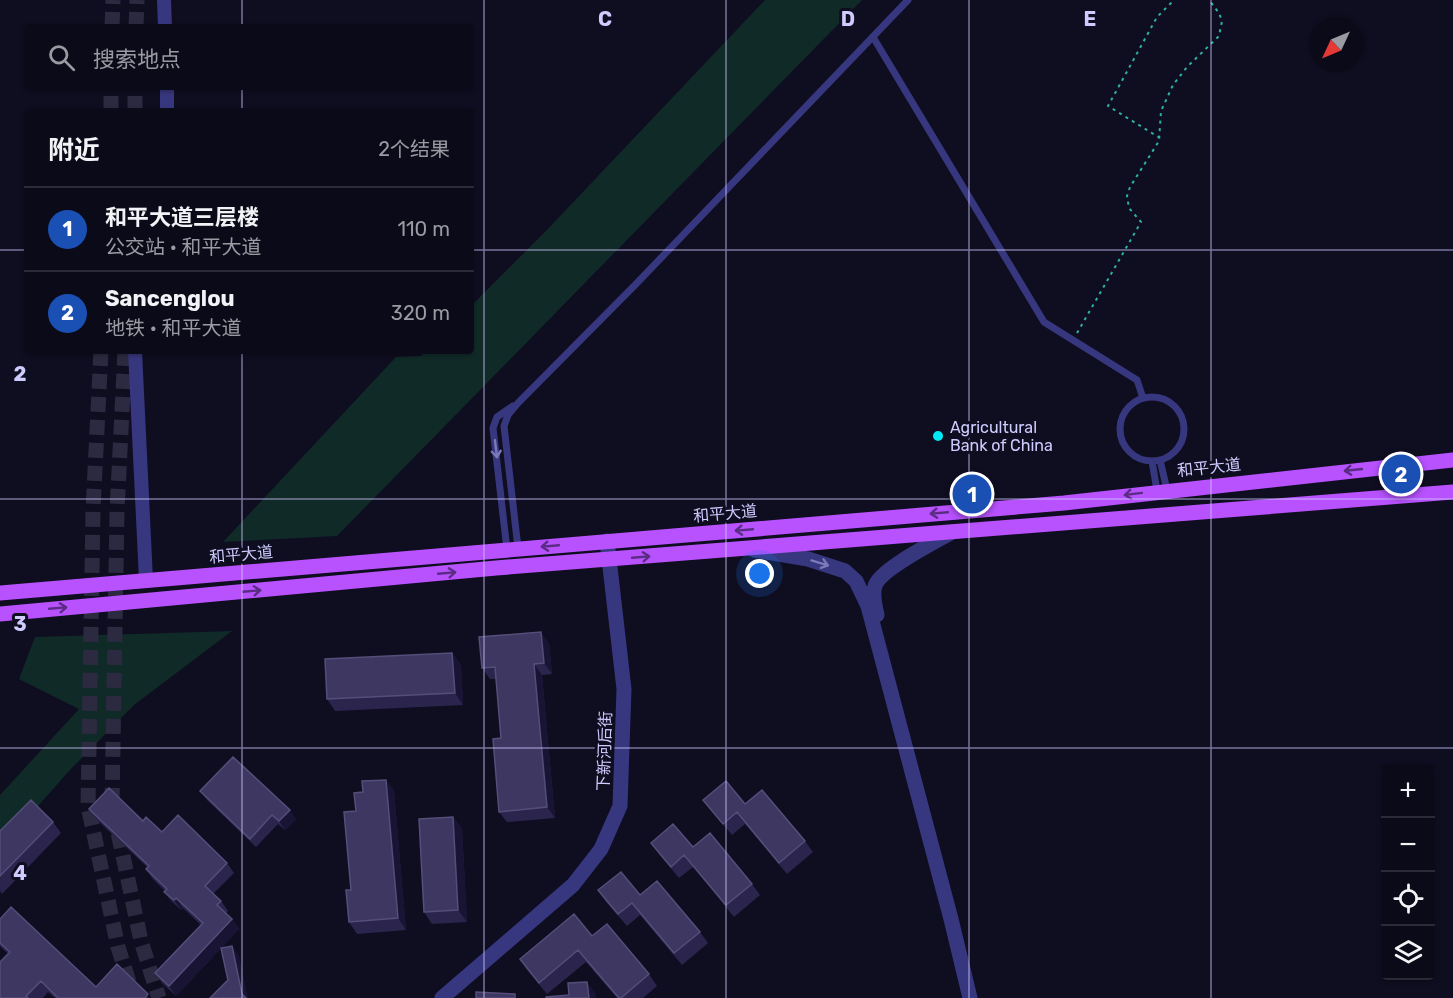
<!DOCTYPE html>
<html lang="zh">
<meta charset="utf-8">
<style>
:root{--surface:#0b0a18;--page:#141321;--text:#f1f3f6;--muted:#9a9aa2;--line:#2b2b37;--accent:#7c3aed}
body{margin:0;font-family:Rubik,"Noto Sans SC",sans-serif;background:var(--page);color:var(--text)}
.controls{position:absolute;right:18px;bottom:18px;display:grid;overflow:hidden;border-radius:6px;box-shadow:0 2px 4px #0004}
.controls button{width:54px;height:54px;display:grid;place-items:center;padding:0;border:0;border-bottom:2px solid var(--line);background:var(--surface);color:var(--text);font:30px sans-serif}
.compass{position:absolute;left:1309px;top:18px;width:54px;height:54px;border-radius:50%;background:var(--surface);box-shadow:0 2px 4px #0004;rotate:226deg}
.you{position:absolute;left:760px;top:574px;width:21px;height:21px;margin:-15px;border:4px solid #fff;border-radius:50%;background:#1a73e8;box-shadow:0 0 0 9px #1a73e833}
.badge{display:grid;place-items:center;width:39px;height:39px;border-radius:50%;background:var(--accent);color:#fff;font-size:20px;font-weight:700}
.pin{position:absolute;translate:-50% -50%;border:3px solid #fff;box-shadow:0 2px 6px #0006}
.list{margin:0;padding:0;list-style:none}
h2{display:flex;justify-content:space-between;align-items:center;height:78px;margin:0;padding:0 24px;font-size:26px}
h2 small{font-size:20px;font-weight:400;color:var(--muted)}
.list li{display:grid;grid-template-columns:39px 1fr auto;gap:18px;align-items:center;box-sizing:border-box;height:84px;padding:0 24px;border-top:2px solid var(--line)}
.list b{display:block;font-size:22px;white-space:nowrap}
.list p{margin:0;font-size:20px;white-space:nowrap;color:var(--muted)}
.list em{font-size:20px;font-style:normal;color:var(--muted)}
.icon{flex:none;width:33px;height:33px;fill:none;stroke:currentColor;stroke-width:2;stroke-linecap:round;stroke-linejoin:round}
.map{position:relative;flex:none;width:1453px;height:998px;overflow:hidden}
.search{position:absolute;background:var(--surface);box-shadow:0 2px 4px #0004;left:24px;top:24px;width:450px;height:66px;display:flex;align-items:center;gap:15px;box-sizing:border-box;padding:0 21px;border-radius:6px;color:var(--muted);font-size:22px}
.panel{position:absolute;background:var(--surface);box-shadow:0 2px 4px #0004;left:24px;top:108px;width:450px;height:246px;border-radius:6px}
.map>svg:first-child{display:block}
.green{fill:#102a28}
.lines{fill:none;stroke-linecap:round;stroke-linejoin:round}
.primary-tunnel{stroke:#2c2a41;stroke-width:15;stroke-dasharray:15 8;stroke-linecap:butt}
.path{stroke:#2db1a4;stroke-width:2;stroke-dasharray:3 4.5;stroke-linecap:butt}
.service{stroke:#37377f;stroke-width:7}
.minor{stroke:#37377f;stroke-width:14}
.tertiary{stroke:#37377f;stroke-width:15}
.primary{stroke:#b852ff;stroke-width:15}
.wall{fill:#2b254e}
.shaded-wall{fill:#191434}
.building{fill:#3d3761;stroke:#544e7a;stroke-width:1.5}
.oneway{stroke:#7b7ab9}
.oneway2{stroke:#5b2c84}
.grid{fill:none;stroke:#cfcbff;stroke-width:1.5;stroke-opacity:0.55}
.poi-dot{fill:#00e7f6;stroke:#0f0d20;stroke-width:2}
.labels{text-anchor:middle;stroke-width:6;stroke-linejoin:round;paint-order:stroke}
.poi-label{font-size:16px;fill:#cfcbff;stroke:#0f0d20;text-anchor:start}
.street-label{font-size:16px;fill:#cfcbff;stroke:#0f0d20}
.grid-label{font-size:20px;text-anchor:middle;font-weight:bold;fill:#cfcbff;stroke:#0f0d20;stroke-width:6;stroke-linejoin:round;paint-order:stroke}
</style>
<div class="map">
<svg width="1453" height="998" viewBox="0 0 1453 998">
<rect width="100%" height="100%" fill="#0f0d20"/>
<!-- green -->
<path class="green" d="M 765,0 L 862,0 L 337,536 L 223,542 L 396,357 L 421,356 L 426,351 L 471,351 L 471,306 L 543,234 Z
M 232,631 L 134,705 L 69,771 L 0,849 L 0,795 L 79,709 L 19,679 L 35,637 Z"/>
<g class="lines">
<!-- primary-tunnel -->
<path class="primary-tunnel" d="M 112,27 L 113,0
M 136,27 L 137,0
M 111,111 L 111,87
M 135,111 L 135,87
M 101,351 L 93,510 L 88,806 L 118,947 L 134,998
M 125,351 L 117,511 L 112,804 L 141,941 L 159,998"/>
<!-- path -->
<path class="path" d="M 1160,138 L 1108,106 L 1157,17 L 1174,0
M 1077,333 L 1141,222 L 1129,208 L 1127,196 L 1130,187 L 1159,141 L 1161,111 L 1173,85 L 1187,67 L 1219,36 L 1222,21 L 1219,13 L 1209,0"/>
<!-- service -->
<path class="service" d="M 873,37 L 1044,322 L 1137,380 L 1143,398
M1120 429a32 32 0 1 1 64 0a32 32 0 1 1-64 0Z
M 1160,460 L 1167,490
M 1152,461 L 1157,491
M 518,548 L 504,426 L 508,415 L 518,403 L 637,283 L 908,0
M 507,550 L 493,428 L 497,417 L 513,406"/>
<!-- minor -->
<path class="minor" d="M 164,0 L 165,27
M 167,87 L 167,111
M 135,351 L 146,580"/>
<!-- tertiary -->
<path class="tertiary" d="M 754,550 L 808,559 L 845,571 L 856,581 L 868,606 L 951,919 L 970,998
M 877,615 C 875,606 872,595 875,586 C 880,569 935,542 952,532
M 442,998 L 573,885 L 601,849 L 620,806 L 624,689 L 607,541"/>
<!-- primary -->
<path class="primary" d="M 0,593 L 1064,503 L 1453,460
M 0,614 L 496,568 L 1453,492"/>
</g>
<!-- wall -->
<path class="wall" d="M 549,643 L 552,674 L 542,675 L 555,818 L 507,822 L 499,812 L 501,738 L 496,679 L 490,679 L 482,668 Z
M 452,653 L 461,665 L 463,705 L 335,711 L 327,699 Z
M 386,780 L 394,791 L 406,930 L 357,934 L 349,922 L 356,811 L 363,792 Z
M 200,791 L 296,819 L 285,830 L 278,824 L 256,847 L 207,800 Z
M 703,800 L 745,804 L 805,841 L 813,852 L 787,874 L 745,824 L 732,835 L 712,811 Z
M 89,809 L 143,821 L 162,832 L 227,863 L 234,873 L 213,894 L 221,901 L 228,911 L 226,913 L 232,919 L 239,929 L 176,996 L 162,983 L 155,973 L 201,925 L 183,908 L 181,910 L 171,901 L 164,892 L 165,891 L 152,878 L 146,869 L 147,867 L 96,819 Z
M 453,817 L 462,829 L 467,922 L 432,924 L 424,912 Z
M 53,822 L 61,833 L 2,894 L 0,891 L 0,831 Z
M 651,843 L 693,847 L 752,884 L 760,895 L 734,917 L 693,867 L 679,878 L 659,854 Z
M 598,890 L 640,895 L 700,932 L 708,943 L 682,965 L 640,915 L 627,926 L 606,902 Z
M 0,919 L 96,987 L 151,998 L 55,998 L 48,992 L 43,998 L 0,998 L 8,954 L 0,946 Z
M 592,936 L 649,974 L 657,986 L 643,998 L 617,998 L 586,962 L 547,994 L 528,971 L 520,959 Z"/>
<!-- shaded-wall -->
<path class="shaded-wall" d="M 541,632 L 549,643 L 552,674 L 544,663 Z
M 452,653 L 461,665 L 463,705 L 455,693 Z
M 534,664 L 542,675 L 555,818 L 547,807 Z
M 386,780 L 394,791 L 406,930 L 398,918 Z
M 290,810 L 296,819 L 285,830 L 279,821 Z
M 453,817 L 462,829 L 467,922 L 458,910 Z
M 176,898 L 183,908 L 181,910 L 174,900 Z
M 232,919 L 239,929 L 176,996 L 169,986 Z
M 232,946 L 239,956 L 248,998 L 245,998 L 242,994 Z
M 587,982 L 596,994 L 596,998 L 589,998 Z"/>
<!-- building -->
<path class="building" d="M 541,632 L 544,663 L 534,664 L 547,807 L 499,812 L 493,739 L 501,738 L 495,667 L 482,668 L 479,637 Z
M 452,653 L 455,693 L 327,699 L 325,659 Z
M 233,757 L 290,810 L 279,821 L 272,815 L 250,839 L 200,791 Z
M 386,780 L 398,918 L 349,922 L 346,890 L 351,890 L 344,812 L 356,811 L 354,793 L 363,792 L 362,781 Z
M 726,781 L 745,804 L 762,790 L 805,841 L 779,863 L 737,812 L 723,824 L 703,800 Z
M 109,788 L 143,821 L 146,817 L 162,832 L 178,815 L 227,863 L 205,886 L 221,901 L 217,905 L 232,919 L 169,986 L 155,973 L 203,923 L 176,898 L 174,900 L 164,892 L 167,889 L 146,869 L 149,866 L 89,809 Z
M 31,800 L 53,822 L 0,876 L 0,831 Z
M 453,817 L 458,910 L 424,912 L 419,819 Z
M 673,824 L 693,847 L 710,833 L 752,884 L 726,905 L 684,855 L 671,867 L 651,843 Z
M 621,872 L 640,895 L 657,881 L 700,932 L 674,953 L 632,903 L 618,914 L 598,890 Z
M 11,907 L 96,987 L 117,964 L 148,994 L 145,998 L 58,998 L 41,981 L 26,996 L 28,998 L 0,998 L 0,962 L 10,952 L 0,943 L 0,919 Z
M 574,914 L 592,936 L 607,924 L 649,974 L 621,998 L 619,998 L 578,950 L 539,983 L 520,959 Z
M 232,946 L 242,994 L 246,998 L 210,998 L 228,980 L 221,948 Z
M 587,982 L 589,998 L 546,998 L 546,997 L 569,995 L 568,983 Z
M 476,992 L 515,994 L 515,998 L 476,998 Z"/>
<!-- one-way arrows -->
<defs><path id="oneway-shaft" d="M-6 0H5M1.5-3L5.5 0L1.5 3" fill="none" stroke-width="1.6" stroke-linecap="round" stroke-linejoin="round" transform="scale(1.5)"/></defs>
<g class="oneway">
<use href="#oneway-shaft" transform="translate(496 449) rotate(83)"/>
<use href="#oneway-shaft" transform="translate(820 563) rotate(17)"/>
</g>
<g class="oneway2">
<use href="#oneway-shaft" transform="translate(1353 470) rotate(174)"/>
<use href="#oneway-shaft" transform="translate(1133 494) rotate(173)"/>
<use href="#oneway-shaft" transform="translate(939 513) rotate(175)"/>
<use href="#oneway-shaft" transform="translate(744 530) rotate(175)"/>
<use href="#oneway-shaft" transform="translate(550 546) rotate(175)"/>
<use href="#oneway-shaft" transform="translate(641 557) rotate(-5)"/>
<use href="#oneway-shaft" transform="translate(447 573) rotate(-5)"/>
<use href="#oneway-shaft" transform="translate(252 591) rotate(-5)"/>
<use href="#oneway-shaft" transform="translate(58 608) rotate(-5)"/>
</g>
<!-- grid -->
<path class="grid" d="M 242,0 L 242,27M 484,0 L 484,998M 726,0 L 726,998M 969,0 L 969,998M 1211,0 L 1211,998M 242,87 L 242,111M 0,250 L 27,250M 471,250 L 1453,250M 242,351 L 242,998M 0,499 L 1453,499M 0,748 L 1453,748"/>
<!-- markers -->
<circle class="poi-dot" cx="938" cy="436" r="6"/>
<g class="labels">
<!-- poi labels -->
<g class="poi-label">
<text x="950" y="433">Agricultural<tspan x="950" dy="18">Bank of China</tspan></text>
</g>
<!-- street labels -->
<g class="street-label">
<text transform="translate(1209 467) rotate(-6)" y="6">和平大道</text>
<text transform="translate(725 513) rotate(-5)" y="6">和平大道</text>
<text transform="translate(241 554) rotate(-5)" y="6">和平大道</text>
<text transform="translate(604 751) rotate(-88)" y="6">下新河后街</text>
</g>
</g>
<g class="grid-label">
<text x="605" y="26">C</text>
<text x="848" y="26">D</text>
<text x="1090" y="26">E</text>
<text x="20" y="381">2</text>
<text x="20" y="631">3</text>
<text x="20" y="880">4</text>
</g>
</svg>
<div class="controls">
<button>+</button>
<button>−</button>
<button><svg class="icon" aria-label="locate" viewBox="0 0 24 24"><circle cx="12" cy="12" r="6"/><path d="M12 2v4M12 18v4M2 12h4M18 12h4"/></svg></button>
<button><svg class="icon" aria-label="layers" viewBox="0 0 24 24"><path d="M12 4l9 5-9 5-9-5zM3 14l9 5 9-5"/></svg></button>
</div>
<svg class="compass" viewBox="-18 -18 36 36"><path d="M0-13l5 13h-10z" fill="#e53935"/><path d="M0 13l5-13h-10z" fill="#9a9aa2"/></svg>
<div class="you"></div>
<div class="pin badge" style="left:972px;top:494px;background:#1a4fb4">1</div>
<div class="pin badge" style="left:1401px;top:474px;background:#1a4fb4">2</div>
<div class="search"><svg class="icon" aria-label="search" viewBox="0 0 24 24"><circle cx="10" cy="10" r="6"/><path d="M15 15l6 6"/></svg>搜索地点</div>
<section class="panel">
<h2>附近<small>2个结果</small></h2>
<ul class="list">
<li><span class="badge" style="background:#1a4fb4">1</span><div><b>和平大道三层楼</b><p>公交站 · 和平大道</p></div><em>110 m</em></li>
<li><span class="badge" style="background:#1a4fb4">2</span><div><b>Sancenglou</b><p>地铁 · 和平大道</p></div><em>320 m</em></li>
</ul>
</section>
</div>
